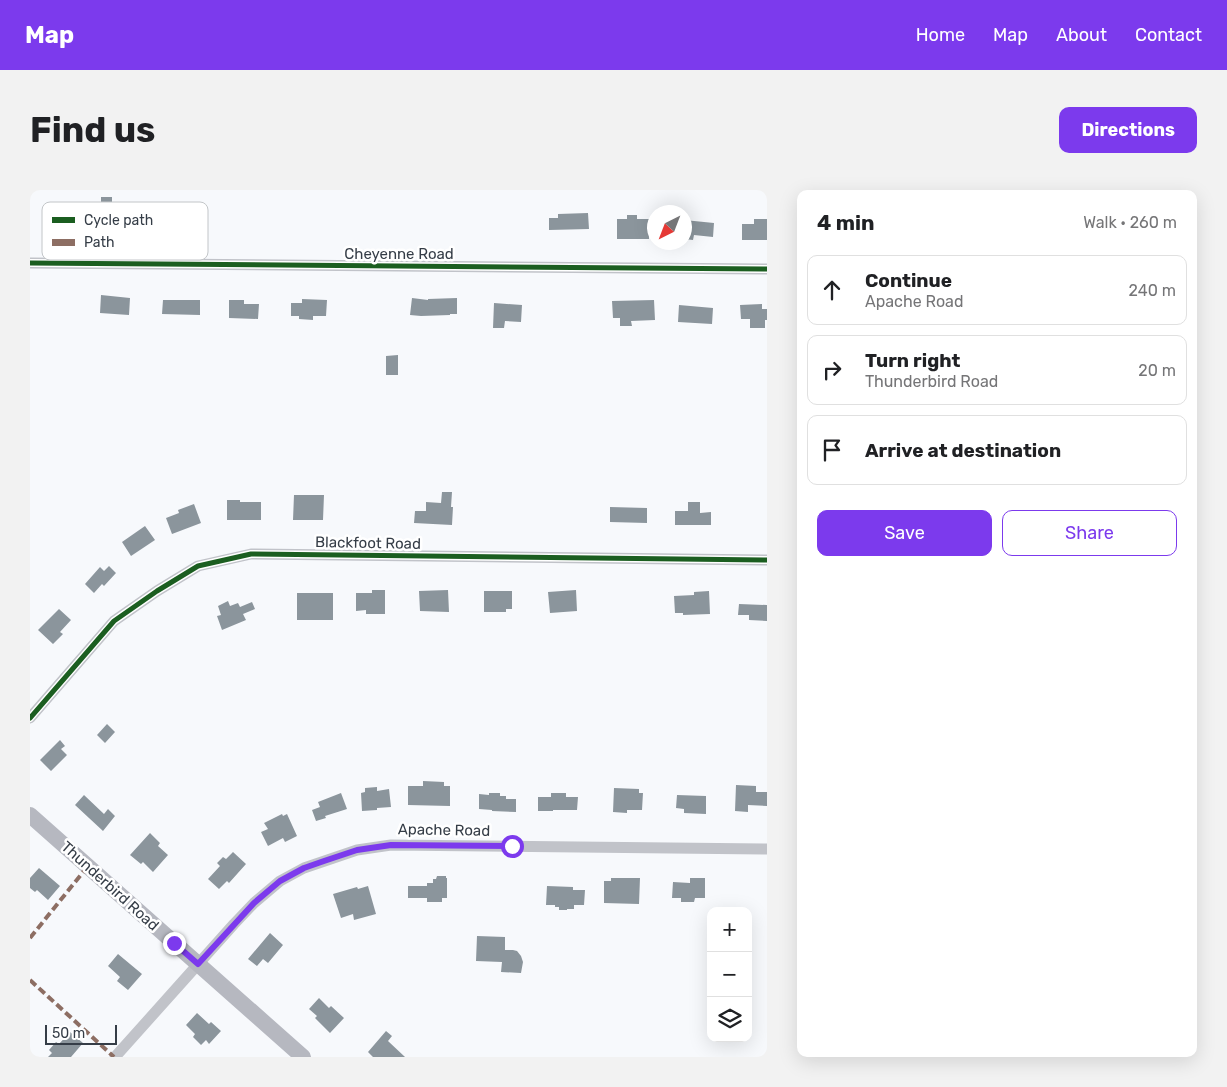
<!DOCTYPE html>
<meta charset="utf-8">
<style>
:root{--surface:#fff;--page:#f2f2f2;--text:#202124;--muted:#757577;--line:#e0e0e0;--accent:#7c3aed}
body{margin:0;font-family:Rubik,sans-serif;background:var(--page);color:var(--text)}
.controls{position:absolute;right:15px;bottom:15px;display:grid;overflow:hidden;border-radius:10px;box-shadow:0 5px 20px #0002}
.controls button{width:45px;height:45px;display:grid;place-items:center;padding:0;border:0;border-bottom:1px solid var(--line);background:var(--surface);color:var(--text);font:25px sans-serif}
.compass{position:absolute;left:617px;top:15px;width:45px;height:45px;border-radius:50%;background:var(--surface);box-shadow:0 5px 20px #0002;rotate:222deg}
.scale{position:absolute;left:15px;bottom:12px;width:72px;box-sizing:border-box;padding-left:5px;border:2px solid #353d47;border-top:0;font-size:14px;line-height:18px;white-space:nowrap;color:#353d47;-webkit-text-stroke:4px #fff;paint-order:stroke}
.stop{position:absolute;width:15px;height:15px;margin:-11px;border:4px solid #7c3aed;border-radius:50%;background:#fff}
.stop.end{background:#7c3aed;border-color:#fff;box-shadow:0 1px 5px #0008}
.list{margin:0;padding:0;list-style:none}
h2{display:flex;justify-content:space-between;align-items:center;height:65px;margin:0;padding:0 20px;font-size:21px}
h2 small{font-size:16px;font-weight:400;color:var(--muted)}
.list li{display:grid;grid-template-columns:32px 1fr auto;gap:15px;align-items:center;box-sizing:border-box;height:70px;margin:0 10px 10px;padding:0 10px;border:1px solid var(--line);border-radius:10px}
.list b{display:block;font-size:19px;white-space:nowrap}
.list p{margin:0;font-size:16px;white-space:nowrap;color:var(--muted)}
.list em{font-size:16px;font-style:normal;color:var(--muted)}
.actions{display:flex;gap:10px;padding:15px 20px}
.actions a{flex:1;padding:11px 0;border:1px solid var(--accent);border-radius:10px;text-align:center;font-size:18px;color:var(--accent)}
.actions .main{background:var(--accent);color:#fff}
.icon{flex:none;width:28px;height:28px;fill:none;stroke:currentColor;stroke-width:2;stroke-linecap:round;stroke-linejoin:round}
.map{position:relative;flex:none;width:737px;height:867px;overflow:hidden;border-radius:10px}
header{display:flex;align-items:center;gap:30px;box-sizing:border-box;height:70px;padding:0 25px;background:var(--accent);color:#fff}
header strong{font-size:24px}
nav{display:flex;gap:28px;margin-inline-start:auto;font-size:18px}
.intro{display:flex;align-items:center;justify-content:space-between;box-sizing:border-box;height:120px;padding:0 30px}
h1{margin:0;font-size:35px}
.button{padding:12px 22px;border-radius:10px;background:var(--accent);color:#fff;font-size:18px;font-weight:700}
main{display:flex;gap:30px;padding:0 30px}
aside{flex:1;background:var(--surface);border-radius:10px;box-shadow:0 5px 20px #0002}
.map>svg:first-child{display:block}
.building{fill:#8b959c}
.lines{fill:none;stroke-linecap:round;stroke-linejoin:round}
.minor{stroke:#c1c3c9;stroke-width:11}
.secondary{stroke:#b6b8c0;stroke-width:16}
.quiet{stroke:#8d6e63;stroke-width:4;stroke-dasharray:8 4;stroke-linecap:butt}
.cycleway-casing{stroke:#fff;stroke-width:8}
.cycleway{stroke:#1b5e20;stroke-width:5}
.route{stroke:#7c3aed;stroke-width:6}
.labels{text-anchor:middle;stroke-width:5;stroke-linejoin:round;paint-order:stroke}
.street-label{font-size:15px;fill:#353d47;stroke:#fff}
.key{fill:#fff;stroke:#c2c5c8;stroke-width:1}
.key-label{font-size:14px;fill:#353d47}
</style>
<header>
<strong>Map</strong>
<nav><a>Home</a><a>Map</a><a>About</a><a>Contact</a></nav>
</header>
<div class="intro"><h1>Find us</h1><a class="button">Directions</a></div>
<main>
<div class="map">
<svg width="737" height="867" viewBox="0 0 737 867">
<rect width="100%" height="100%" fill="#f7f9fc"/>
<!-- building -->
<path class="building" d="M 71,7 L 82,7 L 82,23 L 100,23 L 100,42 L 71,42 Z
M 558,23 L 559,39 L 519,40 L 519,28 L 528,28 L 528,24 Z
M 597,25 L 607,25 L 607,29 L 619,29 L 619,49 L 587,49 L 587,29 L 597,29 Z
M 724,29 L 737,29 L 737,50 L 712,50 L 712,34 L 724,34 Z
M 654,30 L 684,33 L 683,47 L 664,45 L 663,50 L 654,49 Z
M 71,105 L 100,108 L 99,125 L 70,123 Z
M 382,108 L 398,110 L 398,109 L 427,108 L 427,124 L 420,124 L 420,125 L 391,126 L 380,125 Z
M 272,109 L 297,110 L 296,126 L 283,126 L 283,130 L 269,129 L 269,126 L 261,126 L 261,113 L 272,113 Z
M 133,110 L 170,110 L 170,125 L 132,124 Z
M 199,110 L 214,110 L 214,114 L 229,114 L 228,129 L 199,128 Z
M 624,110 L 625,130 L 601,131 L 602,136 L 590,136 L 590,128 L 583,128 L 582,111 Z
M 464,113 L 492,115 L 491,132 L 475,131 L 474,138 L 463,138 Z
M 732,114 L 732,119 L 737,119 L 737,130 L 735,130 L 735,138 L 720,138 L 720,129 L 711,129 L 710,115 Z
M 649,115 L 683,118 L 682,134 L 648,132 Z
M 368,165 L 368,185 L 356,185 L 356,166 Z
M 412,302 L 422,302 L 421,317 L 423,317 L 422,335 L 384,333 L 385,321 L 396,321 L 396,312 L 411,313 Z
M 264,305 L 294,305 L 293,330 L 263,330 Z
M 197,310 L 210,310 L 210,312 L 231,312 L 231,330 L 197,330 Z
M 658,312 L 670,312 L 670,323 L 681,322 L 681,335 L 645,335 L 645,321 L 658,321 Z
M 164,314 L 171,333 L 142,344 L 136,328 L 149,323 L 148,320 Z
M 580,317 L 617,318 L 617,333 L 580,332 Z
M 115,336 L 125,350 L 101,366 L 92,352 Z
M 79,376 L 86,383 L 74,396 L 72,394 L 64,403 L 55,394 L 70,377 L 74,381 Z
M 342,400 L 355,400 L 355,424 L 336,424 L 336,420 L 326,421 L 326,403 L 342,403 Z
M 418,400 L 419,422 L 390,421 L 389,401 Z
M 546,400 L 547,421 L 520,423 L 518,402 Z
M 454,401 L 482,401 L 482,419 L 476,419 L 476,422 L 454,422 Z
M 679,401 L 680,424 L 653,425 L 653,423 L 645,423 L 644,406 L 664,405 L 664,402 Z
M 267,403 L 303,403 L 303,430 L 267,430 Z
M 198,411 L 200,416 L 208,413 L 210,417 L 222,412 L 225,419 L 213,424 L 216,430 L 192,440 L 187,426 L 191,425 L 188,416 Z
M 709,414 L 737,415 L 737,431 L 719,430 L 719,425 L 708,425 Z
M 29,419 L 41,430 L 30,442 L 33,444 L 23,454 L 8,440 Z
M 77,534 L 85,542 L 75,553 L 67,545 Z
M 30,550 L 35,556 L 31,559 L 37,565 L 21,581 L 10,570 Z
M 393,591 L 414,592 L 414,596 L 420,596 L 420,616 L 378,615 L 378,596 L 393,596 Z
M 706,595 L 726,596 L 726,602 L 737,602 L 737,616 L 718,615 L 718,622 L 705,621 Z
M 347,597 L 347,601 L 359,599 L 361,617 L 347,618 L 347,620 L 332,621 L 331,603 L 335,602 L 335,598 Z
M 584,598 L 609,599 L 609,603 L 613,603 L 612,620 L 597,620 L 597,623 L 583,622 Z
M 311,603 L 317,619 L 295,626 L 296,628 L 286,631 L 282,620 L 290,617 L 288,612 Z
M 459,603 L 470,603 L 470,606 L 476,606 L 476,609 L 486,609 L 486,622 L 462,621 L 462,620 L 449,619 L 449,604 L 459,605 Z
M 521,603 L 536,603 L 536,607 L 548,607 L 547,620 L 523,620 L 523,621 L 508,621 L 508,607 L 521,607 Z
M 54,605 L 74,624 L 78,619 L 85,626 L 73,641 L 45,615 Z
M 647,605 L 676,606 L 676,624 L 654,623 L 654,619 L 646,618 Z
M 252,624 L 253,626 L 257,624 L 267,646 L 255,652 L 253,648 L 238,656 L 231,642 L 238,639 L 234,633 Z
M 120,643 L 130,653 L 128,656 L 138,665 L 123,682 L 113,672 L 111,674 L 100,665 Z
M 203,662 L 216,674 L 199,693 L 197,691 L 189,699 L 178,689 L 190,676 L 187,673 L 193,667 L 196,669 Z
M 9,678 L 30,696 L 18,710 L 7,700 L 5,702 L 0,698 L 0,688 Z
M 407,686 L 416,686 L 416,688 L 417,688 L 417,708 L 412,708 L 412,712 L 397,712 L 397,708 L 378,708 L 378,696 L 397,696 L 397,693 L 403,693 L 403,689 L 406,689 Z
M 581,688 L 610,688 L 609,714 L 574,713 L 574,691 L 581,691 Z
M 660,688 L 675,688 L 675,708 L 665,708 L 664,712 L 651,712 L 651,708 L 642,708 L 643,692 L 660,693 Z
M 338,696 L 346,724 L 324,730 L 323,724 L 311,728 L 303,704 L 327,697 L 328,699 Z
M 517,696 L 543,697 L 543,700 L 555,700 L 554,715 L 544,715 L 544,719 L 537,719 L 537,720 L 529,720 L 529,717 L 525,717 L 525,715 L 516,715 Z
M 240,743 L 253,755 L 238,773 L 233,769 L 227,776 L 218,769 Z
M 447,746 L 475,747 L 475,760 L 483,760 L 487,761 L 491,766 L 493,772 L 491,783 L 471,782 L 472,772 L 446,771 Z
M 88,764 L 112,784 L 98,800 L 87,791 L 90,787 L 78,776 Z
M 289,808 L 299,818 L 301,816 L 314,828 L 300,843 L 285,828 L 287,826 L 279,819 Z
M 167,823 L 179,834 L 181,832 L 191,841 L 179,854 L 176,850 L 171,855 L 163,847 L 165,844 L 156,835 Z
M 356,841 L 362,846 L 358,851 L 375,867 L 343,867 L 338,862 Z
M 40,842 L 53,853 L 41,867 L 18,867 L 22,863 L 19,860 L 26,852 L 29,854 Z"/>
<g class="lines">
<!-- minor -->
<path class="minor" d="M 0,73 L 737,79
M 0,528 L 84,431 L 127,401 L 168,376 L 221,364 L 737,370
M 85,867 L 204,734 L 224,713 L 250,691 L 274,678 L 327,660 L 361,655 L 737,659"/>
<!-- secondary -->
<path class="secondary" d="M 0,625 L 273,867"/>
<!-- quiet -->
<path class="quiet" d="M 0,748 L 58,676
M 0,790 L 84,867"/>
<defs>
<path id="cycleway" d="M 0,73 L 737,79
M 0,528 L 84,431 L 127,401 L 168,376 L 221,364 L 737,370"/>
</defs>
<!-- cycleway casing -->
<use href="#cycleway" class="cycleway-casing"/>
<!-- cycleway -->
<use href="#cycleway" class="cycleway"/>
</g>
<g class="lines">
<!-- route -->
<path class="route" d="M 144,753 L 168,774 L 224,713 L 250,691 L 274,678 L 294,671 L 327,660 L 361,655 L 482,656"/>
</g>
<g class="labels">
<!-- street labels -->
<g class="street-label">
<text x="369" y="69">Cheyenne Road</text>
<text transform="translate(338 353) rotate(1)" y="5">Blackfoot Road</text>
<text transform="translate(414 640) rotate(1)" y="5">Apache Road</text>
<text transform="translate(80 696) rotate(42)" y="5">Thunderbird Road</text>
</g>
</g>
<!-- legend -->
<rect x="12" y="12" width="166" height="58" rx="8" class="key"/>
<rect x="22" y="27" width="23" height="6" fill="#1b5e20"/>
<rect x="22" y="49" width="23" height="7" fill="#8d6e63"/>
<g class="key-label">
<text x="54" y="35">Cycle path</text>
<text x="54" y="57">Path</text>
</g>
</svg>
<div class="controls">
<button>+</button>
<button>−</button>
<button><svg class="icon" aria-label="layers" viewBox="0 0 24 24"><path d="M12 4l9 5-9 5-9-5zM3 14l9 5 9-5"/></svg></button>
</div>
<svg class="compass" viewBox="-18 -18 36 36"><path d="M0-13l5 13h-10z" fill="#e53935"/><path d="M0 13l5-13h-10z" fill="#757577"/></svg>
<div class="scale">50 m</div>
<div class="stop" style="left:482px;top:656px"></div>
<div class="stop end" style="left:144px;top:753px"></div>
</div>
<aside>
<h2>4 min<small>Walk · 260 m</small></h2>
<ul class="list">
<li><svg class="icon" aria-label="ahead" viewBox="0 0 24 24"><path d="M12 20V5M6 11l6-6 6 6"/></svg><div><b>Continue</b><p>Apache Road</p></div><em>240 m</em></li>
<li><svg class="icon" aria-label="right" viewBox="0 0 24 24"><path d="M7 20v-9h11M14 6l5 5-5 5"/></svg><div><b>Turn right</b><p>Thunderbird Road</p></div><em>20 m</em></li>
<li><svg class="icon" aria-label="arrive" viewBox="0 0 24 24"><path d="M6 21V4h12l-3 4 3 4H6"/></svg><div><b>Arrive at destination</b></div></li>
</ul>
<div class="actions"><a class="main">Save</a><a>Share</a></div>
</aside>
</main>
